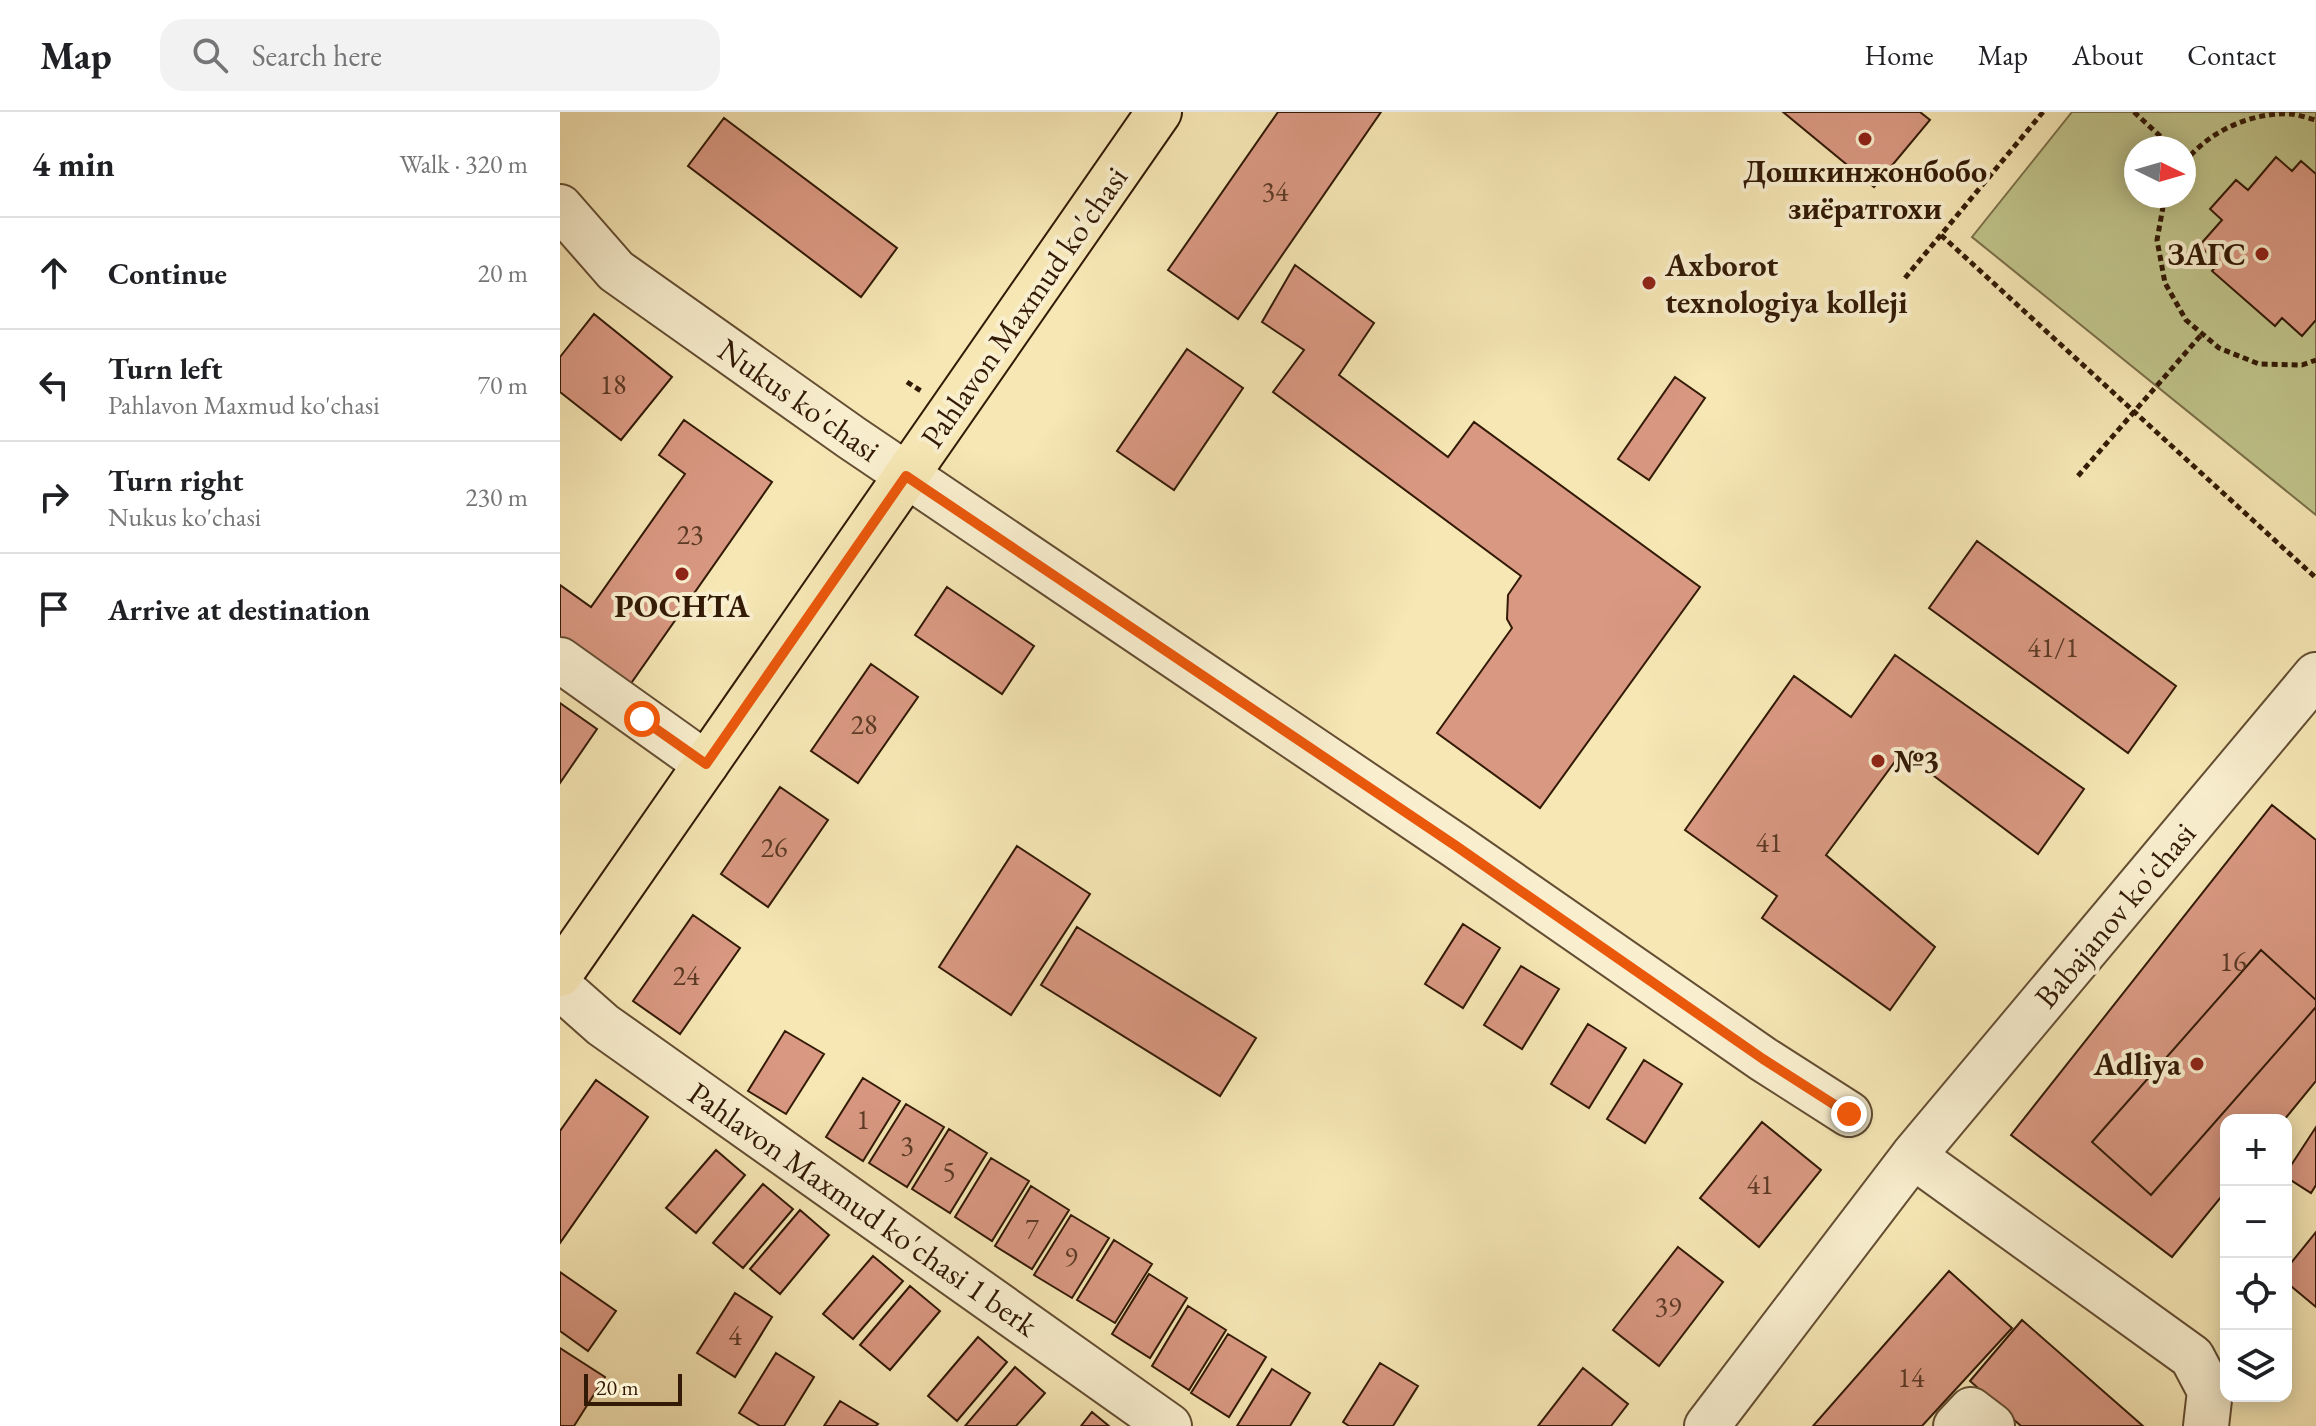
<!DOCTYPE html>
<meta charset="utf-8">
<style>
:root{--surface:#fff;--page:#f2f2f2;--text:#202124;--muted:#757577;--line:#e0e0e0}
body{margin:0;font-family:"EB Garamond",serif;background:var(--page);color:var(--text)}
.controls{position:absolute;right:24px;bottom:24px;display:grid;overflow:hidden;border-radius:16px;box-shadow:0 4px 20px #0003}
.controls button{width:72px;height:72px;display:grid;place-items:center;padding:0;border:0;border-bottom:2px solid var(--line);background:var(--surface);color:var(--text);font:40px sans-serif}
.compass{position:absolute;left:1564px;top:24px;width:72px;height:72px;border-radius:50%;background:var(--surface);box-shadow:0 4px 20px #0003;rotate:95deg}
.scale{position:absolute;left:24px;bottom:20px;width:98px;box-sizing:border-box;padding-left:8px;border:4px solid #331a06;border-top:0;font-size:22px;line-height:28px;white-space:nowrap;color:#331a06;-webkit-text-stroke:6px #f9efcf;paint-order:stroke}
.stop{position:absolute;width:24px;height:24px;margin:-18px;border:6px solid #ea580c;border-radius:50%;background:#fff}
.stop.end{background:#ea580c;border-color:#fff;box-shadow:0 2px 8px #0008}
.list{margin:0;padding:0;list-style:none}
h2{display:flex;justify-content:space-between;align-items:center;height:104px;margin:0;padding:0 32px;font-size:34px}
h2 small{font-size:26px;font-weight:400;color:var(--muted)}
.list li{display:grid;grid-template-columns:52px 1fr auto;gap:24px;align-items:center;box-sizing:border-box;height:112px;padding:0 32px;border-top:2px solid var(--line)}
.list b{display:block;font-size:30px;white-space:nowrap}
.list p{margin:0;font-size:26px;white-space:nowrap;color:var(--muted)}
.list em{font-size:26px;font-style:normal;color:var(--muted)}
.icon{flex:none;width:44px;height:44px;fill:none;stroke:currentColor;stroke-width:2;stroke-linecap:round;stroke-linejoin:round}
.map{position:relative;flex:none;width:1756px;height:1314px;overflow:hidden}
header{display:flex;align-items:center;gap:48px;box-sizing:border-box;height:112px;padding:0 40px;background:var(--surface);border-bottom:2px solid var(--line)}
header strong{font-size:38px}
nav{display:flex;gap:44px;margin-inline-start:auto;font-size:28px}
.search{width:560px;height:72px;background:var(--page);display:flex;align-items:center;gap:20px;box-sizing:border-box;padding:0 28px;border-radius:24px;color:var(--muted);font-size:30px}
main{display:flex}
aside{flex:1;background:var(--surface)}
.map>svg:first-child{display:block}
.green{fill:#c0c48b;stroke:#7a6f48;stroke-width:2;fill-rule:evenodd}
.building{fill:#d99882;stroke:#331a06;stroke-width:2}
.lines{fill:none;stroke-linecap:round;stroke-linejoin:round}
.minor-casing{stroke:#644d32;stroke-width:48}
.major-casing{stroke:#331a06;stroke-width:48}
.path{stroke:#331a06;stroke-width:5;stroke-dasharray:6 4;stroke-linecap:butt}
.minor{stroke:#f9efcf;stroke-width:44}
.major{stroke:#f6e7b5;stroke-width:44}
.route{stroke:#ea580c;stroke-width:10}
.poi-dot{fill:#8f2418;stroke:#f9efcf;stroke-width:3}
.labels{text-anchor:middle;stroke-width:8;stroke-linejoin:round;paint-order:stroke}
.number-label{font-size:28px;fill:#5c3a25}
.poi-label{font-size:32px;font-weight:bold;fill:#331a06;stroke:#f9efcf}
.street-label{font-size:32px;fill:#331a06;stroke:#f9efcf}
</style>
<header>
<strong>Map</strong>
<div class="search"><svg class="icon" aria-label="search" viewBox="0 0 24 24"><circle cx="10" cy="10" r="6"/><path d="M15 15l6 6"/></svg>Search here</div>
<nav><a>Home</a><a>Map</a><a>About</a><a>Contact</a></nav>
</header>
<main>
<aside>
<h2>4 min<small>Walk · 320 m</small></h2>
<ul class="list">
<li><svg class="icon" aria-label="ahead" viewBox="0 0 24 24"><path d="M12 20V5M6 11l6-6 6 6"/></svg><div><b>Continue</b></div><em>20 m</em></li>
<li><svg class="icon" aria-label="left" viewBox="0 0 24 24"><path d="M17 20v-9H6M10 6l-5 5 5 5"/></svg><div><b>Turn left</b><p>Pahlavon Maxmud ko'chasi</p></div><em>70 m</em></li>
<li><svg class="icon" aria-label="right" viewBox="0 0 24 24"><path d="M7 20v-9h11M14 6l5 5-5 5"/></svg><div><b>Turn right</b><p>Nukus ko'chasi</p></div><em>230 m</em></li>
<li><svg class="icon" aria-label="arrive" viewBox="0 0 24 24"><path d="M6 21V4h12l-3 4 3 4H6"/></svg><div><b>Arrive at destination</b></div></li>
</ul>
</aside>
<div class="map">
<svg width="1756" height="1314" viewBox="0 0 1756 1314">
<rect width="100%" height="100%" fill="#f6e7b5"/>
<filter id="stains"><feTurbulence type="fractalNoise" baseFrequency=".0025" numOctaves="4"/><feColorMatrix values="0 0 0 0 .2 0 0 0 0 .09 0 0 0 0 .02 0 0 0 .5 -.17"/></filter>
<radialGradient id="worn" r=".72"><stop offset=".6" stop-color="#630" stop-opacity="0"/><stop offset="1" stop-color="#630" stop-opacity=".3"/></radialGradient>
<!-- green -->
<path class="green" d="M 1512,0 L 1756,0 L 1756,403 L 1412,125 ZM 1576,36 L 1624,36 L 1624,84 L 1576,84 Z"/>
<!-- building -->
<path class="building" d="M 718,0 L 821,0 L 678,207 L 608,158 Z
M 1223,0 L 1360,0 L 1370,8 L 1314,75 Z
M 164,6 L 337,136 L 301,185 L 128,54 Z
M 1716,45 L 1732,59 L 1741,49 L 1756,62 L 1756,208 L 1742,224 L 1722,206 L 1715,214 L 1652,159 L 1659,151 L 1639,134 L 1662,108 L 1650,97 L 1676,68 L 1688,78 Z
M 735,153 L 814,211 L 779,263 L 888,345 L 914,310 L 1140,475 L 980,696 L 877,621 L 952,516 L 947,507 L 948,483 L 961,464 L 713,280 L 744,238 L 702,210 Z
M 34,202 L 112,265 L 61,328 L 0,280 L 0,245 Z
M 627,237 L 683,276 L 614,378 L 557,339 Z
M 1115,265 L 1145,286 L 1089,368 L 1058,347 Z
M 124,308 L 212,370 L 67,577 L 0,529 L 0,473 L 31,495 L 125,362 L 99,343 Z
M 1417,429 L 1616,574 L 1568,641 L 1369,496 Z
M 387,475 L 474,534 L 442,582 L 355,523 Z
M 1335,543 L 1524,677 L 1478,742 L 1342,640 L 1266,743 L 1375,835 L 1330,898 L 1202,806 L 1217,784 L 1125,718 L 1234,564 L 1291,605 Z
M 311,552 L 358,585 L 298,671 L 251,639 Z
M 0,591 L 37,617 L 0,671 Z
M 220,675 L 268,708 L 208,795 L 161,762 Z
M 1712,693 L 1756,728 L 1756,969 L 1724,1008 L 1666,1008 L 1666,1079 L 1612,1145 L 1451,1023 Z
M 457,734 L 530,782 L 451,903 L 379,855 Z
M 133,803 L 180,836 L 120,922 L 73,889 Z
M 903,812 L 940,836 L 903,896 L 865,872 Z
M 517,815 L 696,926 L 660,984 L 481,873 Z
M 1701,838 L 1756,888 L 1756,895 L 1591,1083 L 1532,1030 Z
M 961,854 L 999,877 L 962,937 L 924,913 Z
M 1028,912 L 1066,936 L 1029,996 L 991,972 Z
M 225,919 L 264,942 L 226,1002 L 188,979 Z
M 1084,948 L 1122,972 L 1085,1031 L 1047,1007 Z
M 303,966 L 340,989 L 303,1049 L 266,1025 Z
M 36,968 L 88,1005 L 0,1131 L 0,1019 Z
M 346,992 L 384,1015 L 347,1075 L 309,1051 Z
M 1202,1010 L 1261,1058 L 1199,1135 L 1140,1086 Z
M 1756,1015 L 1756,1073 L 1751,1081 L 1726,1065 L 1726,1061 Z
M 389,1017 L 427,1041 L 390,1101 L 352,1077 Z
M 156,1038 L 185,1063 L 136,1121 L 106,1096 Z
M 431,1046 L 469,1069 L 432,1129 L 395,1105 Z
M 203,1072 L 233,1097 L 183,1156 L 153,1131 Z
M 471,1074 L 509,1098 L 472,1157 L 435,1134 Z
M 240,1098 L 269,1123 L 220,1182 L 190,1157 Z
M 511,1103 L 549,1126 L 512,1186 L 474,1163 Z
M 1756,1120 L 1756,1195 L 1726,1170 L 1726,1157 Z
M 554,1128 L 592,1152 L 555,1211 L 517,1188 Z
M 1118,1135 L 1163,1170 L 1099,1254 L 1053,1218 Z
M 313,1144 L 343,1169 L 293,1227 L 263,1202 Z
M 1389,1159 L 1452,1216 L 1362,1314 L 1253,1314 Z
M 0,1160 L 56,1199 L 28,1239 L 0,1219 Z
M 589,1162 L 627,1186 L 590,1246 L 552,1222 Z
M 350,1174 L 380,1199 L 330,1258 L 300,1233 Z
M 175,1181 L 212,1205 L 175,1265 L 137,1241 Z
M 628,1194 L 666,1218 L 629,1278 L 592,1254 Z
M 1462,1208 L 1583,1314 L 1461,1314 L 1410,1269 Z
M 668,1222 L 706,1245 L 669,1305 L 631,1281 Z
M 418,1225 L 447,1250 L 397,1309 L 368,1284 Z
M 0,1236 L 45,1265 L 14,1314 L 0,1314 Z
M 216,1241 L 254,1265 L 224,1314 L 200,1314 L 179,1301 Z
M 820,1251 L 858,1274 L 833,1314 L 789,1314 L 783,1310 Z
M 455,1255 L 485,1281 L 456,1314 L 405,1314 Z
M 1023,1256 L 1068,1292 L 1051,1314 L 978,1314 Z
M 712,1257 L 750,1281 L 730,1314 L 677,1314 Z
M 280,1289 L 318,1312 L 316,1314 L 264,1314 Z
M 532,1300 L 549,1314 L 521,1314 Z"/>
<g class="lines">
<defs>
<path id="minor" d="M 0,95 L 56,159 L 292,326 L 896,734 L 1203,947 L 1289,1002
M 0,548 L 146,652
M 0,875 L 43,913 L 609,1314
M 1353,1044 L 1756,563
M 1147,1314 L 1353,1044 L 1632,1245 L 1650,1279 L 1646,1314
M 1396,1314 L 1411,1298 L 1432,1314"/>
<path id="major" d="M 0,862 L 599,0"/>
</defs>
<!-- minor casing -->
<use href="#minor" class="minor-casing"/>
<!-- major casing -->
<use href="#major" class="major-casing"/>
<!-- path -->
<path class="path" d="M 1574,0 L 1613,36
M 1624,51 C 1649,19 1691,0 1731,2 C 1739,3 1748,6 1756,8
M 1605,84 L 1597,128 L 1605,171 L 1626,208 L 1659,236 L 1699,252 L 1742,253 L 1756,248
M 1381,123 L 1756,466
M 1345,166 L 1483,0
M 347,270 L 361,279
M 1518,364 L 1642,222"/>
<!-- minor -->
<use href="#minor" class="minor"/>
<!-- major -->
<use href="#major" class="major"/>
</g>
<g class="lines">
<!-- route -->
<path class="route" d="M 82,607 L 146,652 L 346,364 L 896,734 L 1203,947 L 1289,1002"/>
</g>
<!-- markers -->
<g class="poi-dot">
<circle cx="1305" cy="27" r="8"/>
<circle cx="1702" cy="142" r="8"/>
<circle cx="1089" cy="171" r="8"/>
<circle cx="122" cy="462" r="8"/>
<circle cx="1318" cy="649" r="8"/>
<circle cx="1637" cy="952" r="8"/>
</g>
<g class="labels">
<!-- number labels -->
<g class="number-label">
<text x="715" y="89">34</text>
<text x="53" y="282">18</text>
<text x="130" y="432">23</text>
<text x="1493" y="545">41/1</text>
<text x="304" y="622">28</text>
<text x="1209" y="740">41</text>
<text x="214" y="745">26</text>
<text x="1673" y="859">16</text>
<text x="126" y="873">24</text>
<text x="303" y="1017">1</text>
<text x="347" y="1043">3</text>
<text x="389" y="1069">5</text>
<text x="1200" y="1082">41</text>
<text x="472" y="1126">7</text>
<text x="511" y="1154">9</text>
<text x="1108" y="1204">39</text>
<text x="175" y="1233">4</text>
<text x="1351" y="1275">14</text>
</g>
<!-- poi labels -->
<g class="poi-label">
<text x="1305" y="70">Дошкинжонбобо<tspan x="1305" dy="37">зиёратгохи</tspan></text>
<text x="1686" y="153" text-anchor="end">ЗАГС</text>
<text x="1105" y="164" text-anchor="start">Axborot<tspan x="1105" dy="37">texnologiya kolleji</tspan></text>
<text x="122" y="505">POCHTA</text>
<text x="1334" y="660" text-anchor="start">№3</text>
<text x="1621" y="963" text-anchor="end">Adliya</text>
</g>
<!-- street labels -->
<g class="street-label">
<text transform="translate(464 195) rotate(-55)" y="11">Pahlavon Maxmud ko'chasi</text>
<text transform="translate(239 288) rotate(35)" y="11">Nukus ko'chasi</text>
<text transform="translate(1555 803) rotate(-50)" y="11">Babajanov ko'chasi</text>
<text transform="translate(303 1097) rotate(35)" y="11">Pahlavon Maxmud ko'chasi 1 berk</text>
</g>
</g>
<rect width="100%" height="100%" filter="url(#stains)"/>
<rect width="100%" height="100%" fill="url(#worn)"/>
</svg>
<div class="controls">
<button>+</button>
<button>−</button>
<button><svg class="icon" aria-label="locate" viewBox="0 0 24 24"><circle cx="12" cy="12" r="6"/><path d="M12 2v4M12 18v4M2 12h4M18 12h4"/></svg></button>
<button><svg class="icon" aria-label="layers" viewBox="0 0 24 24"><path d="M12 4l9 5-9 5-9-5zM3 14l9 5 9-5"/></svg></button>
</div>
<svg class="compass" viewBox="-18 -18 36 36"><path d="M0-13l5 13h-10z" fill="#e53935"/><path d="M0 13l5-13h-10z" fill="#757577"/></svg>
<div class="scale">20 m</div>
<div class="stop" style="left:82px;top:607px"></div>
<div class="stop end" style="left:1289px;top:1002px"></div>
</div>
</main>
